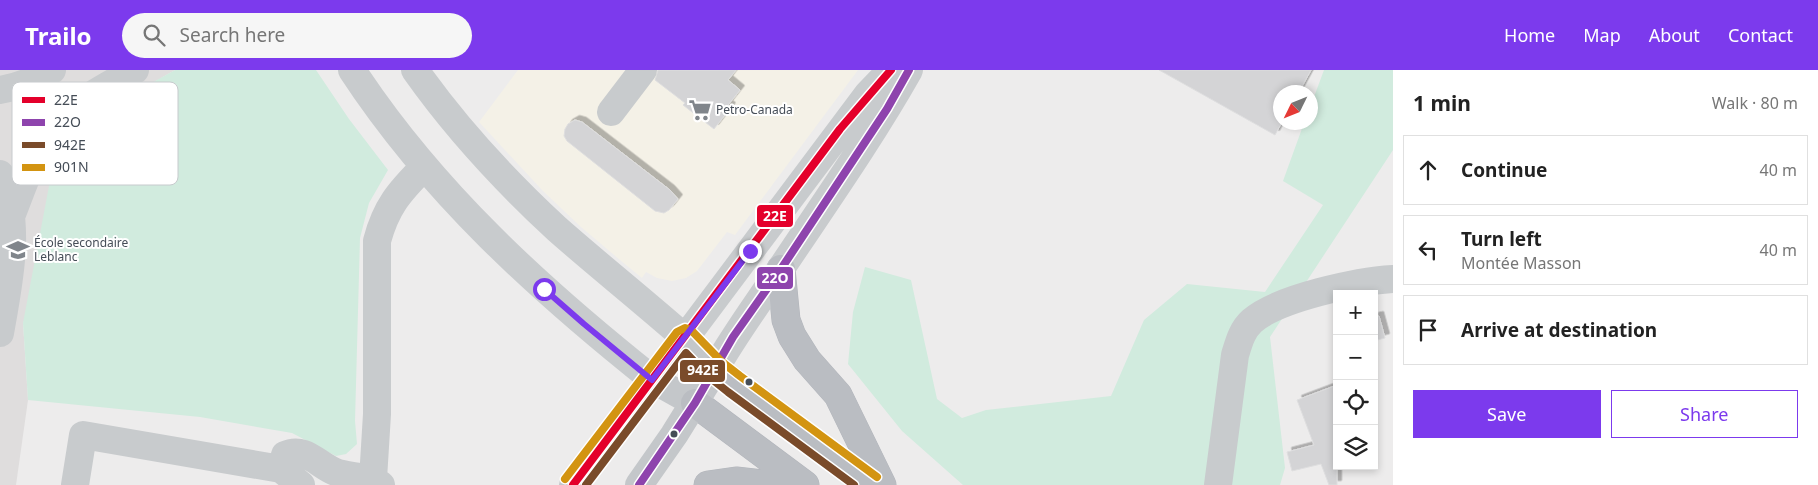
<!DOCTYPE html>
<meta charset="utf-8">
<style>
:root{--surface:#fff;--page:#f6f6f6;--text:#222;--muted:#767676;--line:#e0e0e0;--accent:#7c3aed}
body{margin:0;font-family:"Noto Sans",sans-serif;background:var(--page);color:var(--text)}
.controls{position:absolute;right:15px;bottom:15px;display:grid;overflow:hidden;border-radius:0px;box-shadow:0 2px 8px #0003}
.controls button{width:45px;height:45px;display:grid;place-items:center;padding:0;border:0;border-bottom:1px solid var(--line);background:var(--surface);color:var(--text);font:25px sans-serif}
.compass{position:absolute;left:1273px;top:15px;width:45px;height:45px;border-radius:50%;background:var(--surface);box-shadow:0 2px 8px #0003;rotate:227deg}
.stop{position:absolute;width:15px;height:15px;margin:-11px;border:4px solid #7c3aed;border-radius:50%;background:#fff}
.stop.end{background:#7c3aed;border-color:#fff;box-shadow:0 1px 5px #0008}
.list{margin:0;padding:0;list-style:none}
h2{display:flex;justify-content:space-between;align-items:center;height:65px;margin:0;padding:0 20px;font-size:21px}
h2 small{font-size:16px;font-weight:400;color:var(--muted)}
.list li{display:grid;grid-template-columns:32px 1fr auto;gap:15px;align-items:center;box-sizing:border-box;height:70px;margin:0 10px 10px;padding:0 10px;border:1px solid var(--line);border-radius:0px}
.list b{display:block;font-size:19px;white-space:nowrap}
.list p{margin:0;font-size:16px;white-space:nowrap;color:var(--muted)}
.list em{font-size:16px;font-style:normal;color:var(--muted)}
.actions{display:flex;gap:10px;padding:15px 20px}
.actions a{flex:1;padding:11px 0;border:1px solid var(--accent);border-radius:0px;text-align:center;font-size:18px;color:var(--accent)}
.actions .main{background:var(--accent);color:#fff}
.icon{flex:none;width:28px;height:28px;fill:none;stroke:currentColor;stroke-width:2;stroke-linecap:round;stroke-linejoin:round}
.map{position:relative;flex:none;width:1393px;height:415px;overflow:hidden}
header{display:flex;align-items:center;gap:30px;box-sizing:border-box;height:70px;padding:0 25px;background:var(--accent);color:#fff}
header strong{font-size:24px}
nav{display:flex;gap:28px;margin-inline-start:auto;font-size:18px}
.search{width:350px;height:45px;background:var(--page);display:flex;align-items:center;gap:12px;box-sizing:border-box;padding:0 18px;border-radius:28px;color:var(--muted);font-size:19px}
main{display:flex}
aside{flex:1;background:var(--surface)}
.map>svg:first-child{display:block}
.commercial{fill:#f4f1e7}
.education{fill:#dfdddd}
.green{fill:#d1ebde}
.building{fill:#d4d4d6;stroke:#dededf;filter:url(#shadow)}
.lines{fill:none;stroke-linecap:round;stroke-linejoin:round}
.highway-casing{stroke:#b2b5bb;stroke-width:29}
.minor{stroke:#c8cbcd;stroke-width:28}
.major{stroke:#c4c7ca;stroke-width:28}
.highway{stroke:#babdc2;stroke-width:28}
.bus-1-casing{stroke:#fff;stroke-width:11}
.bus-2-casing{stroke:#fff;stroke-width:11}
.bus-3-casing{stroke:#fff;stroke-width:11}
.bus-4-casing{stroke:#fff;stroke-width:11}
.bus-1{stroke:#e4002b;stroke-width:8}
.bus-2{stroke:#8e44ad;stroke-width:8}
.bus-3{stroke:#7a4b2a;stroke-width:8}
.bus-4{stroke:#d39411;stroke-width:8}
.route{stroke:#7c3aed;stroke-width:6}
.bus-dot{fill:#454d57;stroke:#fff;stroke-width:2}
.labels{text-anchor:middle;stroke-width:4;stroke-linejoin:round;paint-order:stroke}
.poi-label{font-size:12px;fill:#454d57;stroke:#fff;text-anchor:start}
.key{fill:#fff;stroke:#c7cacd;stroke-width:1}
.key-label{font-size:14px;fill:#454d57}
.line-badge{stroke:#fff;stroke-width:2}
.badge-label{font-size:14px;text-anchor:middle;font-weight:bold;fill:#fff}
</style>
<header>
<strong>Trailo</strong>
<div class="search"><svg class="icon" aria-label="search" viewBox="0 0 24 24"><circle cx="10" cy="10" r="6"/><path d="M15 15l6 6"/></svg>Search here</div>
<nav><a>Home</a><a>Map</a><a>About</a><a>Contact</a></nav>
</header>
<main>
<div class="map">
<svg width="1393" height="415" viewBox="0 0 1393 415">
<defs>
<filter id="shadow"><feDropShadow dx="4.5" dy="-4.5" stdDeviation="0" flood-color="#0004"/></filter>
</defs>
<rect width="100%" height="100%" fill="#edecec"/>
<!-- commercial -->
<path class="commercial" d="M 518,0 L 858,0 L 735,165 L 727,162 L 697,201 L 686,208 L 672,211 L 657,208 L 646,202 L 642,208 L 620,190 L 581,157 L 543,121 L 479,52 Z"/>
<!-- education -->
<path class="education" d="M 0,0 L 175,0 L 116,34 L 23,253 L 28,330 L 16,415 L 0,415 Z"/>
<!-- green -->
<path class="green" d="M 175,0 L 316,0 L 349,49 L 388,100 L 369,133 L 360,168 L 355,351 L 357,374 L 346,384 L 336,386 L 292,363 L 200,347 L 28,330 L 23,253 L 53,95 C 78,48 130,26 175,0 Z
M 1324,0 L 1393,0 L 1393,80 L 1270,267 L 1285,398 L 1280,415 L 963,415 L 902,361 L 848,294 L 853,242 L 865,197 L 911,210 L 937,329 L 962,348 L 986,340 L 1111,326 L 1144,250 L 1187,214 L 1265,222 L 1323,135 L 1283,111 L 1304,53 L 1310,52 L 1311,35 Z"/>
<!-- building -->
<path class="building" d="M 658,0 L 736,0 L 728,10 L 740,20 L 728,35 L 731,37 L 714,59 L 683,35 L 685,33 L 655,10 Z
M 1159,0 L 1311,0 L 1299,22 L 1280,22 L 1280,52 L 1282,52 L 1275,65 Z
M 575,50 L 582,52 L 670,120 L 678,129 L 669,140 L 664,143 L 655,141 L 567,71 L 564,66 L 565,59 L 568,54 Z
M 1379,246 L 1385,268 L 1374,271 L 1374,247 Z
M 1337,315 L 1337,415 L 1329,415 L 1321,394 L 1292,401 L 1287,382 L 1314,375 L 1297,330 Z"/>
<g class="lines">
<defs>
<path id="highway" d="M 781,199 L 786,250 L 792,266 L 807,290 L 838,325 L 882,415
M 715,299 L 871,415
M 695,333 L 805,415
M 708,415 L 736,411 L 772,415"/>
</defs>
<!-- highway casing -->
<use href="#highway" class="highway-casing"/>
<!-- minor -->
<path class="minor" d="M 352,0 C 432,122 539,219 652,309
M 415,0 C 456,58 505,111 557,159 C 599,196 643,231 685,268 L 868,24 L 891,0
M 0,20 C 19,17 35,10 52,0
M 611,42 L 643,0
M 0,104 C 22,154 9,211 0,263
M 12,144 C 21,121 29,98 40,76 C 58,39 101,20 135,0
M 715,299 C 735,264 758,233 780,200 C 824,134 870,69 909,0
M 281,399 L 285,385 C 306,375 319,397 338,403 C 349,406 362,407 373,409
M 75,415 L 83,365 L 281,399 L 301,415
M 381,415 L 373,409 L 377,344 L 377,171 C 386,137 399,122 424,97
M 1218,415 L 1235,285 C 1239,272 1242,260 1252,251 C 1278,228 1358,211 1393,209"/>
<!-- major -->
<path class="major" d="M 652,309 L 695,333
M 573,415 L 685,268 L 715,299 L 674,365 L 639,415"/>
<!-- highway -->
<use href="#highway" class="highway"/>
<defs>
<path id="bus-1" d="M 573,415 L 840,59 L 891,0"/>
<path id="bus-2" d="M 639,415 L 695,333 L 733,267 L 781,199 L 887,39 L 909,0"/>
<path id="bus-3" d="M 586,415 L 686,283 L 708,306 L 728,322 L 854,415"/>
<path id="bus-4" d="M 565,409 L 677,262 L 685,258 L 691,260 L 722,292 L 740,306 L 877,407"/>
</defs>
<!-- bus-1 casing -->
<use href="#bus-1" class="bus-1-casing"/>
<!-- bus-2 casing -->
<use href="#bus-2" class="bus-2-casing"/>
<!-- bus-3 casing -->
<use href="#bus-3" class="bus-3-casing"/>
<!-- bus-4 casing -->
<use href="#bus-4" class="bus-4-casing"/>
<!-- bus-1 -->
<use href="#bus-1" class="bus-1"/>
<!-- bus-2 -->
<use href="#bus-2" class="bus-2"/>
<!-- bus-3 -->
<use href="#bus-3" class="bus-3"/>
<!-- bus-4 -->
<use href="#bus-4" class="bus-4"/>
</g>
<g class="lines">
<!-- route -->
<path class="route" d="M 544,219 L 584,254 L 652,310 L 750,181"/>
</g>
<!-- icons -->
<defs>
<symbol id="supermarket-bare" viewBox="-9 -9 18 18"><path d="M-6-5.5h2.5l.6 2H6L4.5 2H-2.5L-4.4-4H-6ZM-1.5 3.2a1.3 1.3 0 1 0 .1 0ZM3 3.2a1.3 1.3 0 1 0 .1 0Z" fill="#80858b" stroke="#fff" stroke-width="2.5" paint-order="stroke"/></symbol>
<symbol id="school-bare" viewBox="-9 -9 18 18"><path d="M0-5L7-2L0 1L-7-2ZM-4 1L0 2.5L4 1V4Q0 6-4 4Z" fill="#80858b" stroke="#fff" stroke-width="2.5" paint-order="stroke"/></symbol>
</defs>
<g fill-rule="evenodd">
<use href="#supermarket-bare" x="684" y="24" width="32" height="32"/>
<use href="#school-bare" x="2" y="164" width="32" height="32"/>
</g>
<!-- markers -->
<g class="bus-dot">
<circle cx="749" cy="312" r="4.5"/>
<circle cx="674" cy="364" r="4.5"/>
</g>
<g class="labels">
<!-- poi labels -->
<g class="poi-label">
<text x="716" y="44">Petro-Canada</text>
<text x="34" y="177">École secondaire<tspan x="34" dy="14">Leblanc</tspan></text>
</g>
</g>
<!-- legend -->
<rect x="12" y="12" width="166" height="103" rx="8" class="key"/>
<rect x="22" y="27" width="23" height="6" fill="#e4002b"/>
<rect x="22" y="49" width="23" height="7" fill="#8e44ad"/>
<rect x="22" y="72" width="23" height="6" fill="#7a4b2a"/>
<rect x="22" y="94" width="23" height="7" fill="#d39411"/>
<g class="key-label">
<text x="54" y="35">22E</text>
<text x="54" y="57">22O</text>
<text x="54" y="80">942E</text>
<text x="54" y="102">901N</text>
</g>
<g class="line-badge">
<rect x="756" y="134" width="38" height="24" rx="5" fill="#e4002b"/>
<rect x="756" y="196" width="38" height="24" rx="5" fill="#8e44ad"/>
<rect x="679" y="289" width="47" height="24" rx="5" fill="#7a4b2a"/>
</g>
<g class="badge-label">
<text x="775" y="151">22E</text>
<text x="775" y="213">22O</text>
<text x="703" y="305">942E</text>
</g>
</svg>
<div class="controls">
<button>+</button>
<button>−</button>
<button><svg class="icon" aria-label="locate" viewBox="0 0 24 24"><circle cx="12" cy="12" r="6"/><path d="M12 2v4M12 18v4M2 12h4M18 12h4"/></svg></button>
<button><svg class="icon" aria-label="layers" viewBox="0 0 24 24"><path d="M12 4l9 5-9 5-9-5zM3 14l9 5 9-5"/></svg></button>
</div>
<svg class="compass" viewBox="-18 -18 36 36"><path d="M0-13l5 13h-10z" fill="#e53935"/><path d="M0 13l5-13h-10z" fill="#767676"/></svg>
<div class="stop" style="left:544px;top:219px"></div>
<div class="stop end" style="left:750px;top:181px"></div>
</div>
<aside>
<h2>1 min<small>Walk · 80 m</small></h2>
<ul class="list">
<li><svg class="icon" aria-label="ahead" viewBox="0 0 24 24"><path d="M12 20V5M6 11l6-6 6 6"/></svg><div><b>Continue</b></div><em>40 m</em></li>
<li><svg class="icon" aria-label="left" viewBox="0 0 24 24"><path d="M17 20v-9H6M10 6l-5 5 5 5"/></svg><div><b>Turn left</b><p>Montée Masson</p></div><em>40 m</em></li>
<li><svg class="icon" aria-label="arrive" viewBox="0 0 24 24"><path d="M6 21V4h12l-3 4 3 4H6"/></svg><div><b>Arrive at destination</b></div></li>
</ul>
<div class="actions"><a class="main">Save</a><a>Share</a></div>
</aside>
</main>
